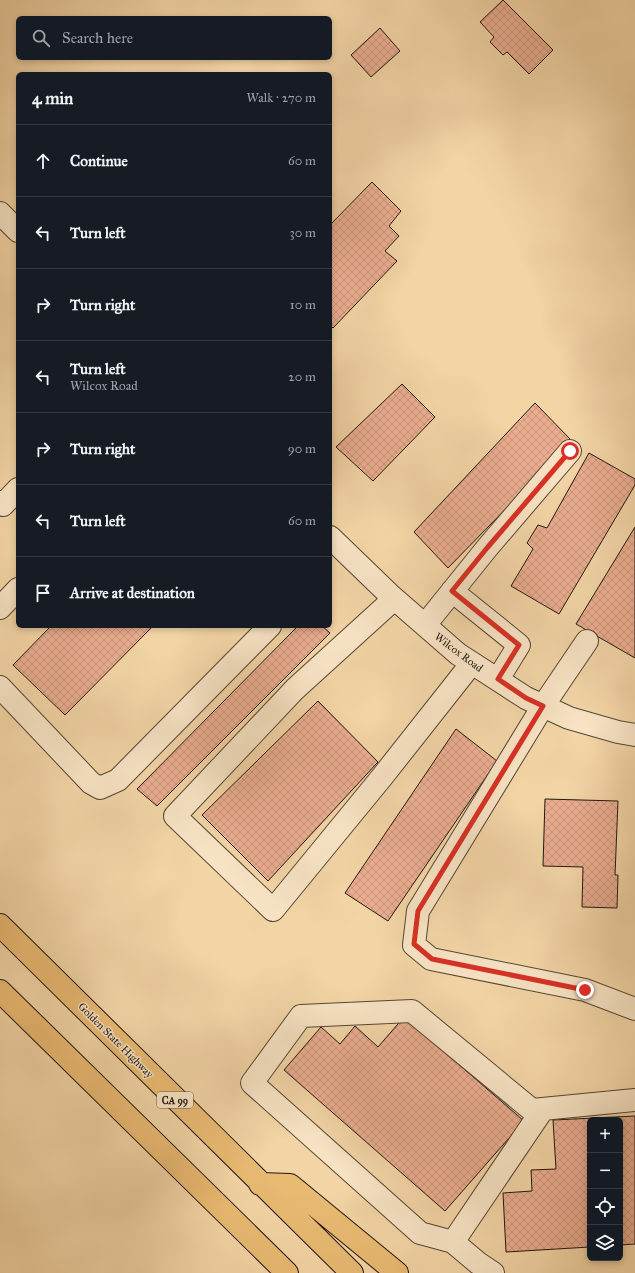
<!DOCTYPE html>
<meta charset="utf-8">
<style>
:root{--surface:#171b24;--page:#242831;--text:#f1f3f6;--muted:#9ea1a6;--line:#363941}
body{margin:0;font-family:"IM FELL Great Primer",serif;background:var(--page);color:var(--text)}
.controls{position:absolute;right:12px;bottom:12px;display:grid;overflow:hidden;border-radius:6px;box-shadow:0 2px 6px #0003}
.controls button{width:36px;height:36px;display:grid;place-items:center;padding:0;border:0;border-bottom:1px solid var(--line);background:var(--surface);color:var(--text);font:20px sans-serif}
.stop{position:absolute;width:12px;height:12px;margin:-9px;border:3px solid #d93025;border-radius:50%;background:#fff}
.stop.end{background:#d93025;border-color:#fff;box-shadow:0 1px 4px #0008}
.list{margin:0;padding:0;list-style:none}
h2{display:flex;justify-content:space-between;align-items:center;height:52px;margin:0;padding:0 16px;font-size:17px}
h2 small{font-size:13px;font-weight:400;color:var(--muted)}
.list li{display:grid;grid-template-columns:26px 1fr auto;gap:12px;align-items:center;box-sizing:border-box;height:72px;padding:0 16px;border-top:1px solid var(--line)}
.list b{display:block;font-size:15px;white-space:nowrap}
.list p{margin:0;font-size:13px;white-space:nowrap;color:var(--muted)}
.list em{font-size:13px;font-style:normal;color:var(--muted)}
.icon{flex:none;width:22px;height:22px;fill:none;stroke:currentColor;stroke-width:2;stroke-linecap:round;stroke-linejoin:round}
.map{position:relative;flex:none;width:635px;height:1273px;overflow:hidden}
.search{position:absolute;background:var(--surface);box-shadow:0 2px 6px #0003;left:16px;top:16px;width:316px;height:44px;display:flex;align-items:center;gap:10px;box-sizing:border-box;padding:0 14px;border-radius:6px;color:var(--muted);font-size:15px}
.panel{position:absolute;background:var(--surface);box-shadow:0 2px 6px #0003;left:16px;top:72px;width:316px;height:556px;border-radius:6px}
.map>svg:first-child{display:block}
.building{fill:url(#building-cross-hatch);stroke:#221710}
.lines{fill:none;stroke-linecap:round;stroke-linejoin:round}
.minor-casing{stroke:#564635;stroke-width:24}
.highway-casing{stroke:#221710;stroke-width:24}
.minor{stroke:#f7e3c4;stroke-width:22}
.highway{stroke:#e9ba72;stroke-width:22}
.route{stroke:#d93025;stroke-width:5}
.labels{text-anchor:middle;stroke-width:3;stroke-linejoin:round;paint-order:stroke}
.shield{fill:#f7e3c4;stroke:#625446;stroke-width:1}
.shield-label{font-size:10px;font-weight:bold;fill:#221710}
.street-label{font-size:11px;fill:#221710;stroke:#f7e3c4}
</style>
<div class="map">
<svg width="635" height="1273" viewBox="0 0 635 1273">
<defs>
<pattern id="building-cross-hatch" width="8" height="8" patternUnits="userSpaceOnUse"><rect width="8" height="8" fill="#eaad90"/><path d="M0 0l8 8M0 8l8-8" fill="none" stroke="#c8947b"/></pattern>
</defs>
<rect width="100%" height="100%" fill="#f2d4a5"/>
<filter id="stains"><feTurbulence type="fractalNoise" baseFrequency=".005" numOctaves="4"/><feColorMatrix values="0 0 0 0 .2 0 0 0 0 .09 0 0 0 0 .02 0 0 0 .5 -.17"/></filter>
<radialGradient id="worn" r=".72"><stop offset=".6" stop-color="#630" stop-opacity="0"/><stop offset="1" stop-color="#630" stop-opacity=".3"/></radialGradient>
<!-- building -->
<path class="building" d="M 503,0 L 553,50 L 529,74 L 507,52 L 503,55 L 490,42 L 494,37 L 480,22 Z
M 380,28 L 400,51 L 371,77 L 351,55 Z
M 372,182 L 401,211 L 389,226 L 399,236 L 385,251 L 397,261 L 333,328 L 330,325 L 330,225 Z
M 402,384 L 435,417 L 373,481 L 336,447 Z
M 535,403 L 572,441 L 448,568 L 414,532 Z
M 589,453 L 635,479 L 635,485 L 559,614 L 511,586 L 533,549 L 527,543 L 538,525 L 547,528 Z
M 635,527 L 635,658 L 576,624 Z
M 51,626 L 153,626 L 65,715 L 13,665 Z
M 298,626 L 322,626 L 330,633 L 157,806 L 137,789 Z
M 318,701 L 378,762 L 268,881 L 202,815 Z
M 456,729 L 497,761 L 388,921 L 345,893 Z
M 545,799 L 618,801 L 615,875 L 618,875 L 617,908 L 582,907 L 583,867 L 543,866 Z
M 404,1017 L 524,1121 L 445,1211 L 284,1070 L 321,1027 L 340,1044 L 355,1026 L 378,1047 Z
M 635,1116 L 635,1244 L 620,1245 L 620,1120 L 590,1120 L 590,1247 L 506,1252 L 503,1193 L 532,1191 L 531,1170 L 556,1169 L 553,1120 Z"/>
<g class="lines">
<defs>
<path id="minor" d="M 0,213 L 18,231
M 0,502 L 3,505 L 18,489
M 330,537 L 389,594 L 458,654 L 526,698 L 569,718 L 618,732 L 635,735
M 452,591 L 519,645 L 498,679
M 394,599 L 295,689 L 175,816 L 273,910 L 382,777 L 472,663
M 0,608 L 18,589
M 425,625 L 487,548 L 570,451
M 587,641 L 543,706 L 418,911 L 414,945 L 431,959 L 585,990 L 635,1009
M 0,687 L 91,783 L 100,788 L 118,780 L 270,626
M 453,1242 L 543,1109
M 493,1273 L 478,1263 L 453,1242 L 420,1233 L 252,1083 L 301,1016 L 412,1011 L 532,1110 L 635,1100"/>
<path id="highway" d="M 0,925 L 352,1273
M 0,991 L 287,1273
M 260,1184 L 290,1185 L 397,1273"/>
</defs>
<!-- minor casing -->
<use href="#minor" class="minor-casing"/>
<!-- highway casing -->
<use href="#highway" class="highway-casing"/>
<!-- minor -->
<use href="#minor" class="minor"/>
<!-- highway -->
<use href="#highway" class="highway"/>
</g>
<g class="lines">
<!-- route -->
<path class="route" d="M 570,451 L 487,548 L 452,591 L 519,645 L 498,679 L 526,698 L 543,706 L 418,911 L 414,944 L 432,959 L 585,990"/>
</g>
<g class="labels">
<!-- shield labels -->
<rect class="shield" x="157" y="1092" width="36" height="16" rx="3"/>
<g class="shield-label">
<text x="175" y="1104">CA 99</text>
</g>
<!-- street labels -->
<g class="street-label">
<text transform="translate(459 652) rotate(37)" y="4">Wilcox Road</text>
<text transform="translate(116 1040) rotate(45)" y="4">Golden State Highway</text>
</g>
</g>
<rect width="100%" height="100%" filter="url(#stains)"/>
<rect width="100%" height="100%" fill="url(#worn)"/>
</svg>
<div class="controls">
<button>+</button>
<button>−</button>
<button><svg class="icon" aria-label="locate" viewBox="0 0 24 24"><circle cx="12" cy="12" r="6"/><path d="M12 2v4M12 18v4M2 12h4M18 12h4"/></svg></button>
<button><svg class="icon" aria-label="layers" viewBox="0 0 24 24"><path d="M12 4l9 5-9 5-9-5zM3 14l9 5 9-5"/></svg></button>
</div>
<div class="stop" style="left:570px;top:451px"></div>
<div class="stop end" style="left:585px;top:990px"></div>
<div class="search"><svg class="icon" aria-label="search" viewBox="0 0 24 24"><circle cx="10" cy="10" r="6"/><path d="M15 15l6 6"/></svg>Search here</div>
<section class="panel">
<h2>4 min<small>Walk · 270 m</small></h2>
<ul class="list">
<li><svg class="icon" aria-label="ahead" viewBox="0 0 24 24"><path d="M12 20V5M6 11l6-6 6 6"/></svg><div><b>Continue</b></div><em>60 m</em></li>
<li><svg class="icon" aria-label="left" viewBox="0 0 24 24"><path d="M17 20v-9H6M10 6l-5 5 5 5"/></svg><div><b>Turn left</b></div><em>30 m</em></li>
<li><svg class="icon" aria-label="right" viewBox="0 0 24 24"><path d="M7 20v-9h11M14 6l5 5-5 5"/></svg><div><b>Turn right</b></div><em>10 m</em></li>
<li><svg class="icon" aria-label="left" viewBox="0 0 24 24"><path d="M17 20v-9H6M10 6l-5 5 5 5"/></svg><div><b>Turn left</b><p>Wilcox Road</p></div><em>20 m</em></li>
<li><svg class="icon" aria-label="right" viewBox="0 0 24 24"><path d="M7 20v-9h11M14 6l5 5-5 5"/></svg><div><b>Turn right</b></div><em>90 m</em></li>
<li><svg class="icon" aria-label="left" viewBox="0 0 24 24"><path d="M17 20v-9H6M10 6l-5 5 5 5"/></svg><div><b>Turn left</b></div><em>60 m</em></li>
<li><svg class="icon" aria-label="arrive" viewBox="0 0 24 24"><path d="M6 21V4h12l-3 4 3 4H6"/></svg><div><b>Arrive at destination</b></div></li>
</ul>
</section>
</div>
